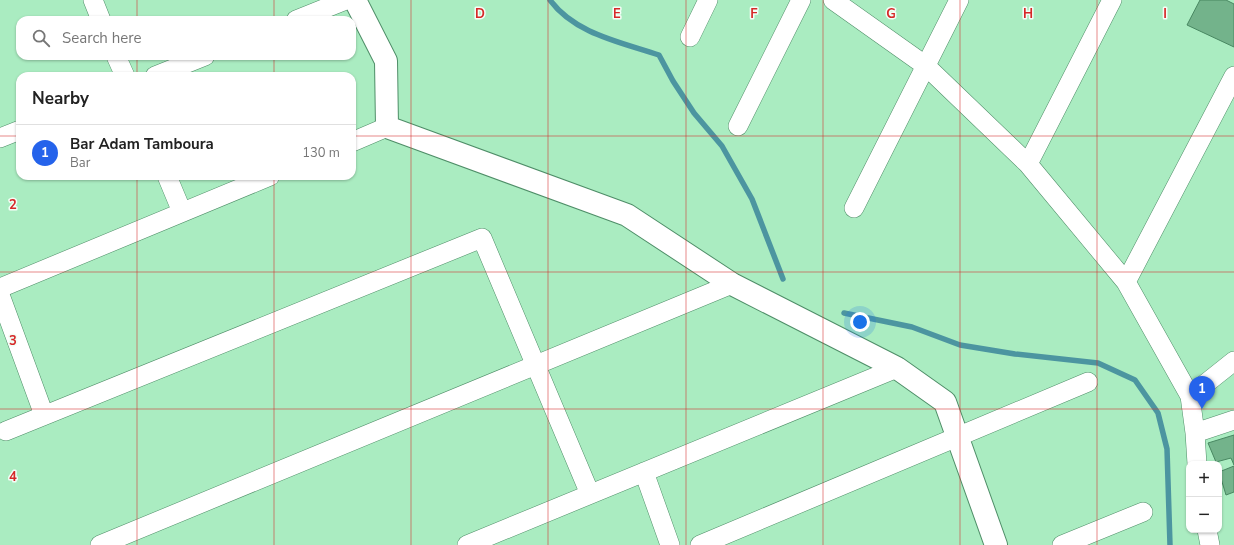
<!DOCTYPE html>
<meta charset="utf-8">
<style>
:root{--surface:#fff;--page:#f6f6f6;--text:#222;--muted:#767676;--line:#e0e0e0;--accent:#2563eb}
body{margin:0;font-family:"Nunito Sans",sans-serif;background:var(--page);color:var(--text)}
.controls{position:absolute;right:12px;bottom:12px;display:grid;overflow:hidden;border-radius:8px;box-shadow:0 1px 3px #0004}
.controls button{width:36px;height:36px;display:grid;place-items:center;padding:0;border:0;border-bottom:1px solid var(--line);background:var(--surface);color:var(--text);font:20px sans-serif}
.you{position:absolute;left:860px;top:322px;width:14px;height:14px;margin:-10px;border:3px solid #fff;border-radius:50%;background:#1a73e8;box-shadow:0 0 0 6px #1a73e833}
.badge{display:grid;place-items:center;width:26px;height:26px;border-radius:50%;background:var(--accent);color:#fff;font-size:13px;font-weight:700}
.pin{position:absolute;translate:-50% -33px;filter:drop-shadow(0 1px 2px #0008)}
.pin::after{content:'';position:absolute;top:21px;width:14px;height:12px;background:inherit;clip-path:polygon(0 0,100% 0,50% 100%)}
.list{margin:0;padding:0;list-style:none}
h2{display:flex;justify-content:space-between;align-items:center;height:52px;margin:0;padding:0 16px;font-size:17px}
h2 small{font-size:13px;font-weight:400;color:var(--muted)}
.list li{display:grid;grid-template-columns:26px 1fr auto;gap:12px;align-items:center;box-sizing:border-box;height:56px;padding:0 16px;border-top:1px solid var(--line)}
.list b{display:block;font-size:15px;white-space:nowrap}
.list p{margin:0;font-size:13px;white-space:nowrap;color:var(--muted)}
.list em{font-size:13px;font-style:normal;color:var(--muted)}
.icon{flex:none;width:22px;height:22px;fill:none;stroke:currentColor;stroke-width:2;stroke-linecap:round;stroke-linejoin:round}
.map{position:relative;flex:none;width:1234px;height:545px;overflow:hidden}
.search{position:absolute;background:var(--surface);box-shadow:0 1px 3px #0004;left:16px;top:16px;width:340px;height:44px;display:flex;align-items:center;gap:10px;box-sizing:border-box;padding:0 14px;border-radius:12px;color:var(--muted);font-size:15px}
.panel{position:absolute;background:var(--surface);box-shadow:0 1px 3px #0004;left:16px;top:72px;width:340px;height:108px;border-radius:12px}
.map>svg:first-child{display:block}
.lines{fill:none;stroke-linecap:round;stroke-linejoin:round}
.stream{stroke:#4c95a0;stroke-width:5.5}
.building{fill:#73b38b;stroke:#488761}
.minor-casing{stroke:#4f8e68;stroke-width:20}
.tertiary-casing{stroke:#4f8e68;stroke-width:24}
.minor{stroke:#fff;stroke-width:19}
.tertiary{stroke:#fff;stroke-width:22}
.grid{fill:none;stroke:#d62828;stroke-width:1;stroke-opacity:0.55}
.grid-label{font-size:13px;text-anchor:middle;font-weight:bold;fill:#d62828;stroke:#f2fef6;stroke-width:3;stroke-linejoin:round;paint-order:stroke}
</style>
<div class="map">
<svg width="1234" height="545" viewBox="0 0 1234 545">
<rect width="100%" height="100%" fill="#aaecc1"/>
<g class="lines">
<!-- stream -->
<path class="stream" d="M 550,0 C 575,34 621,42 659,55 L 673,81 L 694,113 L 722,146 L 752,199 L 783,279
M 844,313 L 912,327 L 960,345 L 1015,354 L 1098,363 L 1135,380 L 1158,413 L 1167,449 L 1170,545"/>
</g>
<!-- building -->
<path class="building" d="M 1200,0 L 1226,0 L 1234,4 L 1234,47 L 1187,25 Z
M 1234,435 L 1234,465 L 1231,458 L 1216,462 L 1208,443 Z
M 1234,466 L 1234,492 L 1226,495 L 1219,472 Z"/>
<g class="lines">
<defs>
<path id="minor" d="M 93,0 L 101,20
M 833,0 L 926,66 L 1028,164 L 1126,282 L 1190,396 L 1195,433 L 1197,464
M 296,20 L 346,0
M 690,37 L 708,0
M 116,56 L 125,76
M 155,76 L 205,56
M 738,126 L 801,0
M 0,138 L 20,130
M 352,142 L 387,127
M 1028,164 L 1112,0
M 167,176 L 182,212
M 854,208 L 959,0
M 1126,282 L 1234,76
M 0,288 L 270,176
M 0,295 L 44,415
M 1190,396 L 1234,361
M 6,431 L 482,238 L 590,494
M 1195,433 L 1234,420
M 644,472 L 670,545
M 1207,530 L 1210,545
M 100,545 L 732,284
M 467,545 L 897,368
M 700,545 L 1088,382
M 1062,545 L 1143,512"/>
<path id="tertiary" d="M 355,0 L 386,61 L 387,127 L 627,215 L 732,284 L 897,368 L 945,402 L 996,545"/>
</defs>
<!-- minor casing -->
<use href="#minor" class="minor-casing"/>
<!-- tertiary casing -->
<use href="#tertiary" class="tertiary-casing"/>
<!-- minor -->
<use href="#minor" class="minor"/>
<!-- tertiary -->
<use href="#tertiary" class="tertiary"/>
</g>
<!-- grid -->
<path class="grid" d="M 137,0 L 137,20M 274,0 L 274,20M 411,0 L 411,545M 548,0 L 548,545M 686,0 L 686,545M 823,0 L 823,545M 960,0 L 960,545M 1097,0 L 1097,545M 137,56 L 137,76M 274,56 L 274,76M 0,136 L 20,136M 352,136 L 1234,136M 137,176 L 137,545M 274,176 L 274,545M 0,272 L 1234,272M 0,409 L 1234,409"/>
<g class="grid-label">
<text x="480" y="18">D</text>
<text x="617" y="18">E</text>
<text x="754" y="18">F</text>
<text x="891" y="18">G</text>
<text x="1028" y="18">H</text>
<text x="1165" y="18">I</text>
<text x="13" y="209">2</text>
<text x="13" y="345">3</text>
<text x="13" y="481">4</text>
</g>
</svg>
<div class="controls">
<button>+</button>
<button>−</button>
</div>
<div class="you"></div>
<div class="pin badge" style="left:1202px;top:409px">1</div>
<div class="search"><svg class="icon" aria-label="search" viewBox="0 0 24 24"><circle cx="10" cy="10" r="6"/><path d="M15 15l6 6"/></svg>Search here</div>
<section class="panel">
<h2>Nearby<small></small></h2>
<ul class="list">
<li><span class="badge">1</span><div><b>Bar Adam Tamboura</b><p>Bar</p></div><em>130 m</em></li>
</ul>
</section>
</div>
